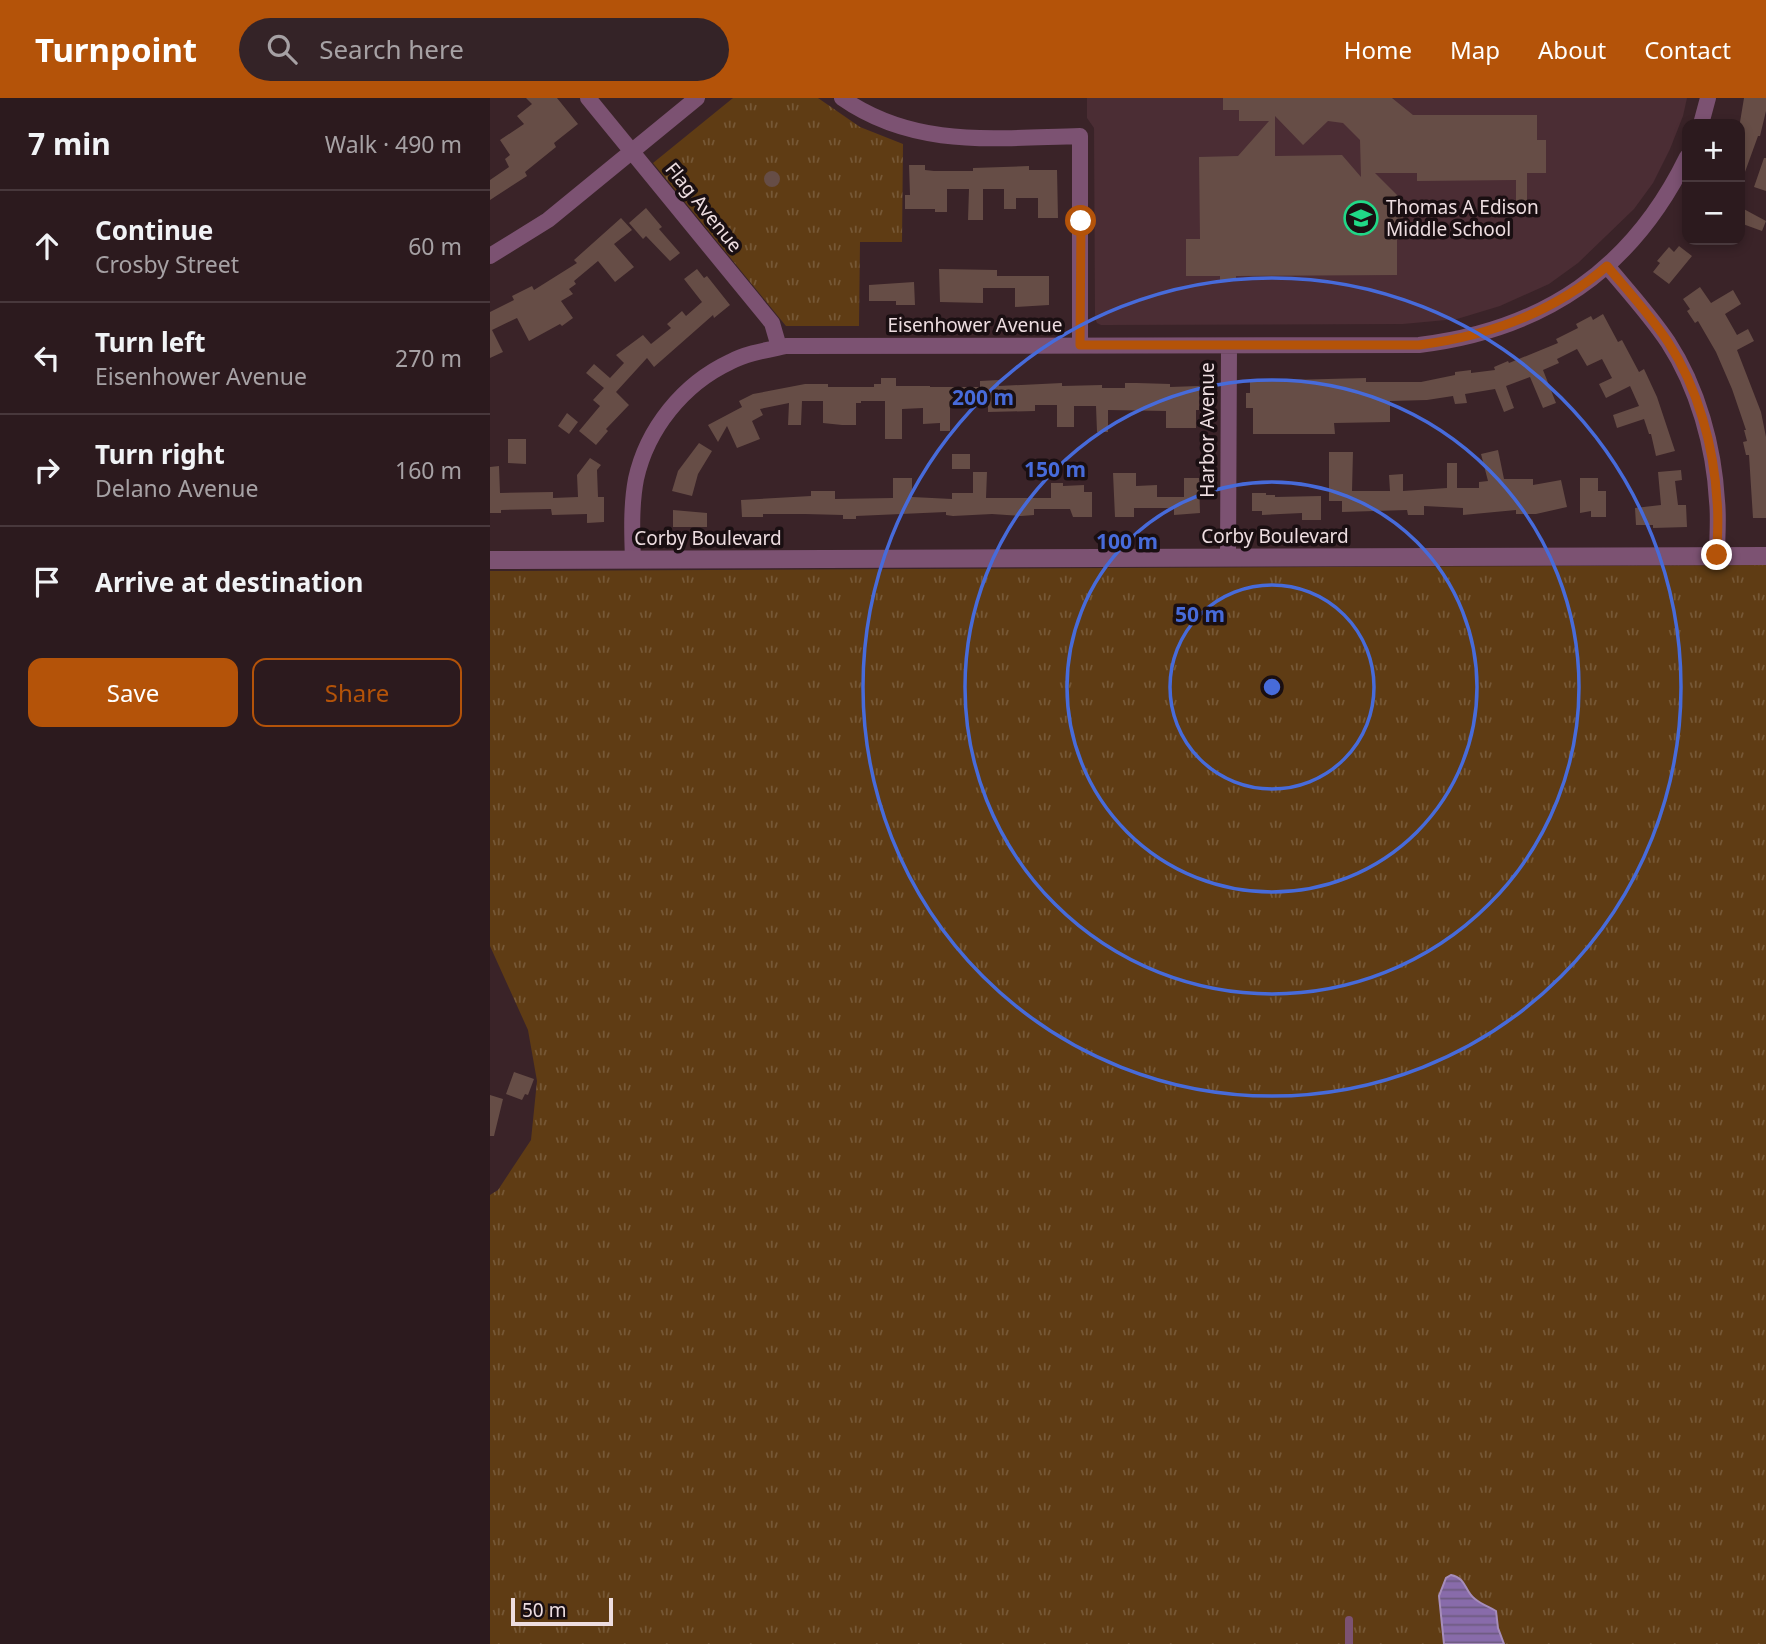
<!DOCTYPE html>
<meta charset="utf-8">
<style>
:root{--surface:#2c1a1e;--page:#342327;--text:#f1f3f6;--muted:#a6a1a4;--line:#48383c;--accent:#b45309}
body{margin:0;font-family:"Noto Sans",sans-serif;background:var(--page);color:var(--text)}
.controls{position:absolute;right:21px;top:21px;display:grid;overflow:hidden;border-radius:14px;box-shadow:0 4px 10px #0003}
.controls button{width:63px;height:63px;display:grid;place-items:center;padding:0;border:0;border-bottom:2px solid var(--line);background:var(--surface);color:var(--text);font:35px sans-serif}
.scale{position:absolute;left:21px;bottom:18px;width:102px;box-sizing:border-box;padding-left:7px;border:4px solid #eddde0;border-top:0;font-size:19px;line-height:24px;white-space:nowrap;color:#eddde0;-webkit-text-stroke:5px #1a0f12;paint-order:stroke}
.stop{position:absolute;width:21px;height:21px;margin:-16px;border:5px solid #b45309;border-radius:50%;background:#fff}
.stop.end{background:#b45309;border-color:#fff;box-shadow:0 2px 7px #0008}
.list{margin:0;padding:0;list-style:none}
h2{display:flex;justify-content:space-between;align-items:center;height:91px;margin:0;padding:0 28px;font-size:30px}
h2 small{font-size:23px;font-weight:400;color:var(--muted)}
.list li{display:grid;grid-template-columns:46px 1fr auto;gap:21px;align-items:center;box-sizing:border-box;height:112px;padding:0 28px;border-top:2px solid var(--line)}
.list b{display:block;font-size:26px;white-space:nowrap}
.list p{margin:0;font-size:23px;white-space:nowrap;color:var(--muted)}
.list em{font-size:23px;font-style:normal;color:var(--muted)}
.actions{display:flex;gap:14px;padding:21px 28px}
.actions a{flex:1;padding:16px 0;border:2px solid var(--accent);border-radius:14px;text-align:center;font-size:24px;color:var(--accent)}
.actions .main{background:var(--accent);color:#fff}
.icon{flex:none;width:38px;height:38px;fill:none;stroke:currentColor;stroke-width:2;stroke-linecap:round;stroke-linejoin:round}
.map{position:relative;flex:none;width:1276px;height:1546px;overflow:hidden}
header{display:flex;align-items:center;gap:42px;box-sizing:border-box;height:98px;padding:0 35px;background:var(--accent);color:#fff}
header strong{font-size:33px}
nav{display:flex;gap:38px;margin-inline-start:auto;font-size:24px}
.search{width:490px;height:63px;background:var(--page);display:flex;align-items:center;gap:18px;box-sizing:border-box;padding:0 24px;border-radius:38px;color:var(--muted);font-size:26px}
main{display:flex}
aside{flex:1;background:var(--surface)}
.map>svg:first-child{display:block}
.built{fill:#4b2d34}
.grass{fill:url(#grass-tufts)}
.water{fill:url(#water-rules);stroke:#a68dba;stroke-width:2}
.building{fill:#664d46;fill-rule:evenodd}
.lines{fill:none;stroke-linecap:round;stroke-linejoin:round}
.service{stroke:#7c5272;stroke-width:8}
.minor{stroke:#7c5272;stroke-width:16}
.tertiary{stroke:#7c5272;stroke-width:18}
.route{stroke:#b45309;stroke-width:9}
.ring{fill:none;stroke:#476bda;stroke-width:3.5}
.labels{text-anchor:middle;stroke-width:7;stroke-linejoin:round;paint-order:stroke}
.street-label{font-size:19px;fill:#eddde0;stroke:#1a0f12}
.poi-label{font-size:19px;fill:#eddde0;stroke:#1a0f12;text-anchor:start}
.centre{fill:#476bda;stroke:#1a0f12;stroke-width:3.5}
.ring-label{font-size:21px;text-anchor:middle;font-weight:bold;fill:#476bda;stroke:#1a0f12;stroke-width:7;stroke-linejoin:round;paint-order:stroke}
</style>
<header>
<strong>Turnpoint</strong>
<div class="search"><svg class="icon" aria-label="search" viewBox="0 0 24 24"><circle cx="10" cy="10" r="6"/><path d="M15 15l6 6"/></svg>Search here</div>
<nav><a>Home</a><a>Map</a><a>About</a><a>Contact</a></nav>
</header>
<main>
<aside>
<h2>7 min<small>Walk · 490 m</small></h2>
<ul class="list">
<li><svg class="icon" aria-label="ahead" viewBox="0 0 24 24"><path d="M12 20V5M6 11l6-6 6 6"/></svg><div><b>Continue</b><p>Crosby Street</p></div><em>60 m</em></li>
<li><svg class="icon" aria-label="left" viewBox="0 0 24 24"><path d="M17 20v-9H6M10 6l-5 5 5 5"/></svg><div><b>Turn left</b><p>Eisenhower Avenue</p></div><em>270 m</em></li>
<li><svg class="icon" aria-label="right" viewBox="0 0 24 24"><path d="M7 20v-9h11M14 6l5 5-5 5"/></svg><div><b>Turn right</b><p>Delano Avenue</p></div><em>160 m</em></li>
<li><svg class="icon" aria-label="arrive" viewBox="0 0 24 24"><path d="M6 21V4h12l-3 4 3 4H6"/></svg><div><b>Arrive at destination</b></div></li>
</ul>
<div class="actions"><a class="main">Save</a><a>Share</a></div>
</aside>
<div class="map">
<svg width="1276" height="1546" viewBox="0 0 1276 1546">
<defs>
<pattern id="grass-tufts" width="24" height="20" patternUnits="userSpaceOnUse" patternTransform="scale(1.75)"><rect width="24" height="20" fill="#5f3c14"/><path d="M3 7l-1-3M5 7V3M7 7l1-3M15 17l-1-3M17 17v-4M19 17l1-3" fill="none" stroke="#765836"/></pattern>
<pattern id="water-rules" width="6" height="5" patternUnits="userSpaceOnUse" patternTransform="scale(1.75)"><rect width="6" height="5" fill="#886baa"/><path d="M0 2.5h6" fill="none" stroke="#6e5b81"/></pattern>
</defs>
<rect width="100%" height="100%" fill="#3a2328"/>
<!-- built -->
<path class="built" d="M 597,0 L 1197,0 L 1193,18 L 1180,51 L 1163,85 L 1144,111 L 1088,165 L 1059,186 L 1010,208 L 967,221 L 913,226 L 611,227 L 607,225 L 605,220 L 604,30 L 597,20 Z"/>
<!-- grass -->
<path class="grass" d="M 243,0 L 328,0 L 370,29 L 413,46 L 412,144 L 370,144 L 369,228 L 296,228 L 163,65 Z
M 1276,467 L 1276,1546 L 0,1546 L 0,1097 L 8,1092 L 41,1042 L 47,983 L 38,932 L 0,848 L 0,473 Z"/>
<!-- water -->
<path class="water" d="M 961,1477 C 977,1480 974,1493 985,1501 C 991,1506 999,1509 1006,1513 L 1008,1530 L 1014,1546 L 954,1546 L 949,1498 L 956,1480 Z"/>
<!-- building -->
<path class="building" d="M 36,0 L 67,0 L 88,26 L 64,45 L 66,49 L 35,74 L 37,78 L 0,102 L 0,82 L 19,69 L 15,61 L 20,57 L 10,42 L 34,26 L 27,18 L 42,6 Z
M 733,0 L 902,0 L 923,17 L 1047,17 L 1047,42 L 1056,42 L 1056,75 L 1037,75 L 1037,103 L 1026,103 L 1026,82 L 927,83 L 927,75 L 885,75 L 921,111 L 903,129 L 907,133 L 907,177 L 746,178 L 746,182 L 730,183 L 730,178 L 696,178 L 696,141 L 710,141 L 709,59 L 748,58 L 779,23 L 749,23 L 749,12 L 733,12 ZM 785,18 L 813,47 L 838,23 L 853,25 L 870,42 L 871,79 L 852,57 L 785,58 Z
M 1254,0 L 1276,0 L 1276,13 L 1270,38 L 1268,38 L 1251,85 L 1250,24 Z
M 1274,60 L 1276,60 L 1276,93 L 1264,89 Z
M 419,67 L 435,67 L 435,72 L 444,73 L 483,73 L 483,70 L 539,68 L 539,72 L 567,72 L 568,120 L 548,120 L 548,100 L 526,100 L 526,111 L 514,111 L 514,91 L 493,91 L 493,122 L 478,122 L 479,91 L 457,91 L 457,114 L 445,114 L 445,111 L 415,111 L 415,97 L 420,97 Z
M274 81a8 8 0 1 1 16 0a8 8 0 1 1-16 0Z
M 1250,109 L 1276,123 L 1272,133 L 1250,125 Z
M 156,110 L 172,129 L 169,131 L 190,155 L 180,163 L 156,138 L 153,141 L 139,125 Z
M 131,120 L 142,132 L 124,146 L 144,169 L 125,184 L 108,163 L 84,183 L 86,186 L 79,191 L 83,196 L 71,203 L 83,220 L 72,228 L 70,226 L 39,243 L 27,220 L 2,232 L 13,254 L 0,260 L 0,214 L 24,202 L 22,198 L 42,188 L 44,192 L 87,165 L 84,162 Z
M 1189,148 L 1202,158 L 1179,186 L 1163,174 L 1170,165 L 1167,163 L 1179,149 L 1184,154 Z
M 207,171 L 214,180 L 217,178 L 240,207 L 224,220 L 223,217 L 164,269 L 157,260 L 126,294 L 139,307 L 116,331 L 118,333 L 106,347 L 89,333 L 110,308 L 103,302 L 114,290 L 96,275 L 104,266 L 120,280 L 134,265 L 126,257 L 153,237 L 161,246 L 181,230 L 177,226 L 192,213 L 196,218 L 212,204 L 194,181 Z
M 449,171 L 507,172 L 507,178 L 559,178 L 559,207 L 525,209 L 525,190 L 493,190 L 493,205 L 450,204 Z
M 424,184 L 425,207 L 406,207 L 406,203 L 379,203 L 379,187 Z
M 1210,189 L 1221,205 L 1243,192 L 1251,206 L 1235,216 L 1247,237 L 1258,231 L 1264,243 L 1247,252 L 1271,314 L 1276,339 L 1276,420 L 1263,420 L 1259,357 L 1256,357 L 1253,344 L 1257,343 L 1254,332 L 1256,332 L 1242,291 L 1226,254 L 1208,223 L 1205,225 L 1197,213 L 1200,211 L 1193,201 Z
M 1113,216 L 1128,244 L 1132,242 L 1149,274 L 1154,271 L 1167,299 L 1185,353 L 1166,358 L 1161,336 L 1159,336 L 1154,321 L 1127,330 L 1123,317 L 1149,308 L 1140,288 L 1116,300 L 1109,286 L 1122,280 L 1112,261 L 1097,268 L 1087,251 L 1067,261 L 1069,265 L 1053,272 L 1066,305 L 1053,310 L 1040,279 L 1016,288 L 1024,310 L 1014,314 L 1005,291 L 975,296 L 977,305 L 965,306 L 963,298 L 937,302 L 900,303 L 900,324 L 844,325 L 845,336 L 763,336 L 763,310 L 756,310 L 756,295 L 760,295 L 760,283 L 876,280 L 876,284 L 931,284 L 965,277 L 965,274 L 981,272 L 981,275 L 1005,272 L 1004,269 L 1018,263 L 1019,265 L 1068,245 L 1066,241 L 1088,230 L 1086,226 L 1101,218 L 1103,222 Z
M 391,280 L 406,280 L 406,288 L 440,288 L 440,289 L 490,289 L 490,283 L 509,282 L 509,288 L 572,285 L 572,288 L 612,287 L 612,290 L 635,290 L 635,285 L 647,285 L 680,286 L 680,289 L 709,288 L 709,312 L 706,312 L 706,330 L 676,330 L 676,313 L 618,312 L 618,334 L 607,334 L 606,308 L 584,308 L 584,329 L 567,329 L 567,307 L 545,307 L 545,313 L 498,314 L 498,302 L 477,302 L 477,307 L 460,307 L 460,333 L 450,333 L 450,325 L 433,326 L 433,310 L 412,311 L 412,341 L 395,341 L 395,303 L 371,303 L 371,305 L 366,305 L 366,327 L 352,327 L 333,325 L 333,303 L 312,303 L 311,327 L 298,327 L 299,305 L 270,311 L 273,317 L 262,323 L 270,341 L 247,350 L 237,328 L 228,344 L 218,327 L 252,309 L 249,303 L 263,296 L 315,286 L 338,286 L 338,289 L 384,289 L 384,286 L 391,286 Z
M 77,315 L 88,324 L 79,336 L 68,328 Z
M 18,341 L 36,341 L 36,366 L 18,365 Z
M 209,345 L 222,353 L 208,376 L 202,398 L 182,393 L 188,373 Z
M 1008,352 L 1014,381 L 1043,381 L 1043,387 L 1071,382 L 1077,409 L 1046,416 L 1026,416 L 1026,412 L 973,417 L 973,410 L 934,408 L 934,417 L 918,417 L 917,412 L 852,414 L 852,403 L 839,403 L 839,354 L 863,354 L 862,393 L 900,393 L 899,377 L 913,376 L 913,393 L 957,390 L 957,365 L 967,365 L 967,390 L 989,390 L 989,384 L 998,383 L 991,356 Z
M 462,356 L 480,356 L 480,371 L 462,371 Z
M 100,360 L 111,367 L 107,372 L 108,399 L 114,399 L 114,424 L 97,425 L 97,416 L 62,417 L 61,411 L 11,412 L 11,415 L 0,415 L 0,369 L 9,368 L 10,395 L 63,394 L 63,400 L 88,399 L 87,377 Z
M 1191,372 L 1192,382 L 1185,383 L 1188,407 L 1196,407 L 1197,429 L 1163,430 L 1163,427 L 1146,427 L 1145,410 L 1171,407 L 1168,374 Z
M 483,374 L 497,374 L 496,400 L 561,400 L 561,385 L 573,385 L 573,388 L 594,387 L 594,394 L 602,394 L 602,419 L 583,419 L 580,411 L 544,411 L 544,417 L 531,418 L 502,416 L 463,418 L 456,417 L 456,414 L 366,418 L 366,421 L 353,421 L 353,417 L 315,416 L 273,416 L 273,419 L 252,419 L 251,402 L 321,398 L 321,393 L 345,393 L 345,401 L 403,400 L 403,380 L 422,380 L 422,399 L 462,401 L 462,395 L 483,395 Z
M 623,375 L 646,375 L 646,388 L 667,387 L 667,399 L 694,399 L 694,380 L 709,380 L 710,415 L 684,417 L 684,410 L 644,410 L 644,419 L 625,419 Z
M 1090,380 L 1108,380 L 1108,393 L 1116,393 L 1116,419 L 1101,419 L 1101,413 L 1090,415 Z
M 762,395 L 776,395 L 776,397 L 785,397 L 785,399 L 831,398 L 831,422 L 812,422 L 812,415 L 772,417 L 772,413 L 762,413 Z
M 183,412 L 217,415 L 217,429 L 183,429 Z
M 24,974 L 44,981 L 38,997 L 35,996 L 32,1002 L 16,996 Z
M 0,997 L 13,1001 L 4,1038 L 0,1038 Z"/>
<g class="lines">
<!-- service -->
<path class="service" d="M 859,1522 L 859,1546"/>
<!-- minor -->
<path class="minor" d="M 98,0 L 282,225 L 289,249
M 352,0 C 425,51 506,40 590,38 L 590,247
M 1211,26 L 1218,0
M 0,158 L 58,122 L 207,0
M 1117,168 C 1138,193 1160,217 1178,244 C 1208,290 1224,349 1227,403 C 1229,421 1227,440 1227,457
M 738,459 L 739,248
M 143,462 C 142,436 141,407 146,381 C 157,331 193,286 240,264 C 257,255 277,252 296,248 L 929,247 C 1053,232 1142,172 1197,59"/>
<!-- tertiary -->
<path class="tertiary" d="M 0,462 L 1276,458"/>
</g>
<g class="lines">
<!-- route -->
<path class="route" d="M 591,123 L 590,247 L 929,247 C 999,238 1063,215 1117,168 C 1138,193 1160,217 1178,244 C 1208,290 1224,349 1227,403 C 1229,421 1227,440 1227,457"/>
</g>
<!-- distance rings -->
<g class="ring">
<circle cx="782" cy="589" r="102"/>
<circle cx="782" cy="589" r="205"/>
<circle cx="782" cy="589" r="307"/>
<circle cx="782" cy="589" r="409"/>
</g>
<!-- icons -->
<defs>
<symbol id="school-ring" viewBox="-11 -11 22 22"><circle r="9.5" fill="#1a0f12" stroke="#20d887" stroke-width="1.5"/><path d="M0-5L7-2L0 1L-7-2ZM-4 1L0 2.5L4 1V4Q0 6-4 4Z" fill="#20d887"/></symbol>
</defs>
<g fill-rule="evenodd">
<use href="#school-ring" x="852" y="101" width="38" height="38"/>
</g>
<g class="labels">
<!-- street labels -->
<g class="street-label">
<text transform="translate(214 109) rotate(51)" y="7">Flag Avenue</text>
<text x="485" y="234">Eisenhower Avenue</text>
<text transform="translate(717 332) rotate(-90)" y="7">Harbor Avenue</text>
<text x="785" y="445">Corby Boulevard</text>
<text x="218" y="447">Corby Boulevard</text>
</g>
<!-- poi labels -->
<g class="poi-label">
<text x="896" y="116">Thomas A Edison<tspan x="896" dy="22">Middle School</tspan></text>
</g>
</g>
<circle cx="782" cy="589" r="10" class="centre"/>
<g class="ring-label">
<text x="493" y="307">200 m</text>
<text x="565" y="379">150 m</text>
<text x="637" y="451">100 m</text>
<text x="710" y="524">50 m</text>
</g>
</svg>
<div class="controls">
<button>+</button>
<button>−</button>
</div>
<div class="scale">50 m</div>
<div class="stop" style="left:591px;top:123px"></div>
<div class="stop end" style="left:1227px;top:457px"></div>
</div>
</main>
